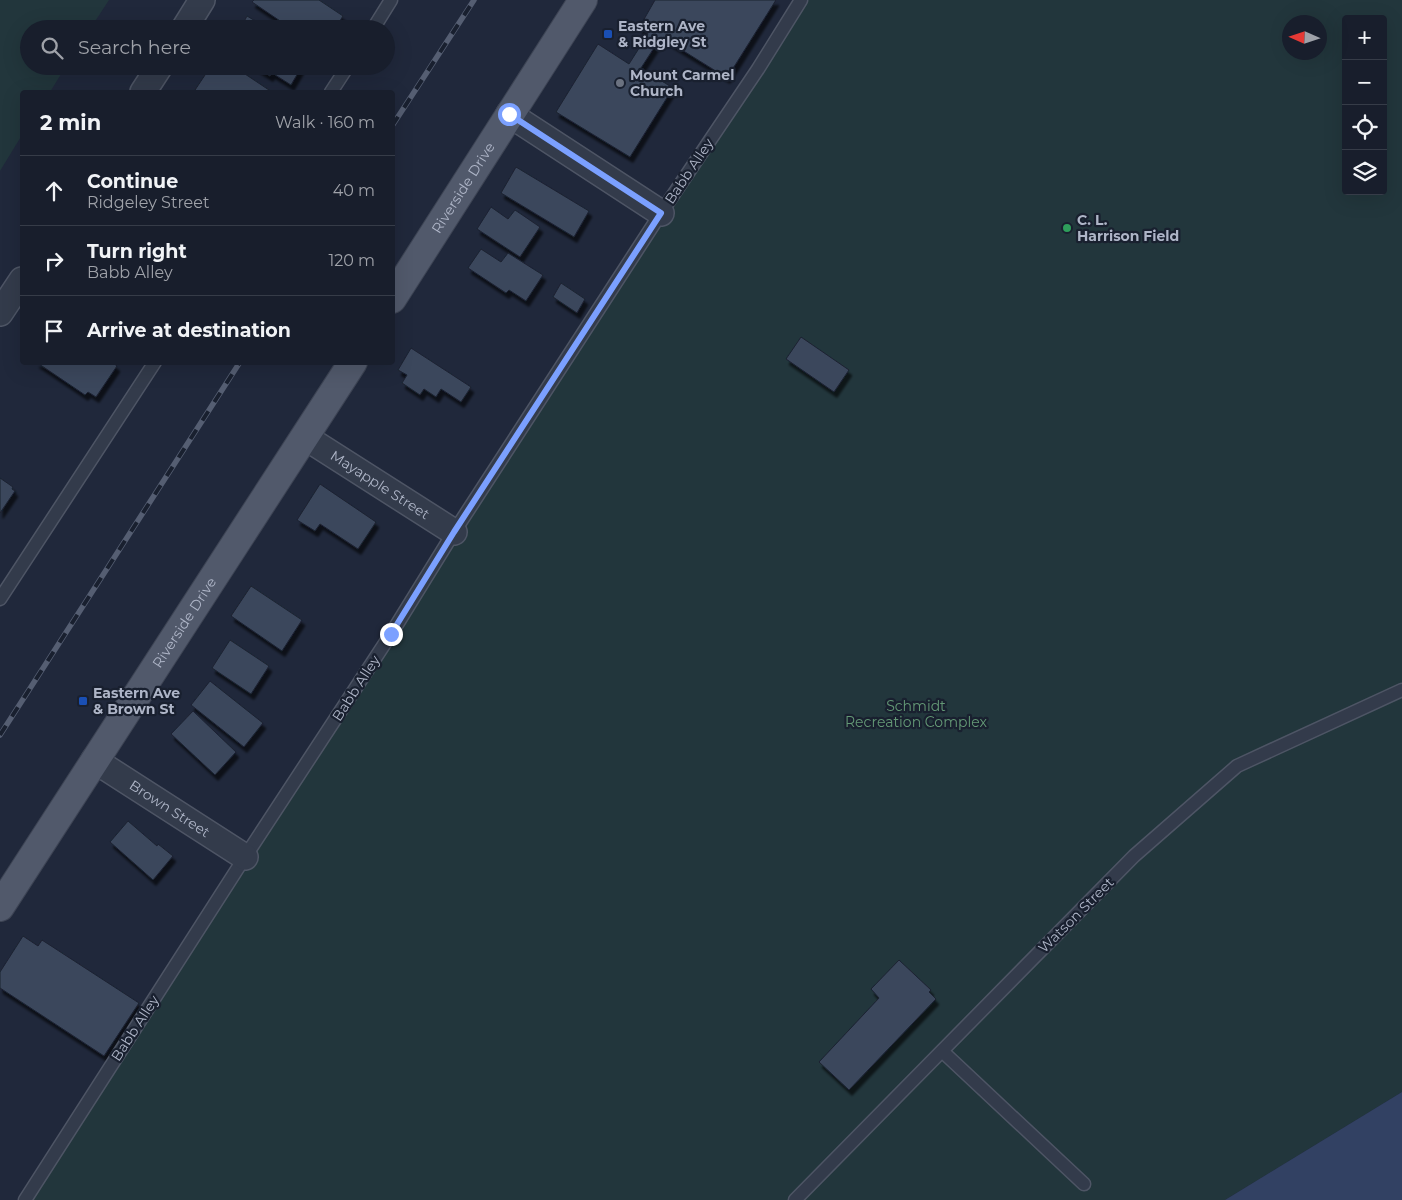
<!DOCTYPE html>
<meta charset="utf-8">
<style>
:root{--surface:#181e2c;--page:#252b38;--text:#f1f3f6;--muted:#9fa2a9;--line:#363c48}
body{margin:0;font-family:Montserrat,sans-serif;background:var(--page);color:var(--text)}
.controls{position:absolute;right:15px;top:15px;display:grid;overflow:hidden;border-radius:5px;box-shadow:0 5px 20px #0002}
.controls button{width:45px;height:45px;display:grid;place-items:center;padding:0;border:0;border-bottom:1px solid var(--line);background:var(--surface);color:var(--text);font:25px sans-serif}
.compass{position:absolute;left:1282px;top:15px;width:45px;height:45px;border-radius:50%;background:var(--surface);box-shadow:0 5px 20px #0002;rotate:273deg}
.stop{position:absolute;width:15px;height:15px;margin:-11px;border:4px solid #7ba0ff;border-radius:50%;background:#fff}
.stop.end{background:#7ba0ff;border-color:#fff;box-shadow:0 1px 5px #0008}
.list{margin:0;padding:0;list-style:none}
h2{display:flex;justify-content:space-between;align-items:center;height:65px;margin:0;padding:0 20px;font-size:21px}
h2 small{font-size:16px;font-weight:400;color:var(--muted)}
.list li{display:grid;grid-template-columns:32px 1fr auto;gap:15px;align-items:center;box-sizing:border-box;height:70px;padding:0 20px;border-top:1px solid var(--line)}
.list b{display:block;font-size:19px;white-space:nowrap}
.list p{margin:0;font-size:16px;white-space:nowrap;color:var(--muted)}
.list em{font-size:16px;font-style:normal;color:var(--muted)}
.icon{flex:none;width:28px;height:28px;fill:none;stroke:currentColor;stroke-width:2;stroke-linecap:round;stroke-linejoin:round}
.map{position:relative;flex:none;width:1402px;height:1200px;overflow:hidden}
.search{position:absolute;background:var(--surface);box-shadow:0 5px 20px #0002;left:20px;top:20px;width:375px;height:55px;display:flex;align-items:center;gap:12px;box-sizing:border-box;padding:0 18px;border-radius:28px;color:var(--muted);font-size:19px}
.panel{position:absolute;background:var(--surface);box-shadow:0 5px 20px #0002;left:20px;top:90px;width:375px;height:275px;border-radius:5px}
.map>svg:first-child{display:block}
.green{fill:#22363c;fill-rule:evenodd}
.water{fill:#324163}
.building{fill:#3b465b;stroke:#1b2231;filter:url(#shadow)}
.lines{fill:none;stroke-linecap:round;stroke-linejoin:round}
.service-casing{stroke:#4e5565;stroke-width:15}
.minor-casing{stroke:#4e5565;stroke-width:28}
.primary-casing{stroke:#3d4454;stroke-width:30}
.service{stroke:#333b4b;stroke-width:12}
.minor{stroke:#333b4b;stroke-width:25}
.primary{stroke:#51596b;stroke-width:28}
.rail-casing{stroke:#555e72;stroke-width:5.5}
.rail{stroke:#19202f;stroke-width:4;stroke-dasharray:11;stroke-linecap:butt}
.route{stroke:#7ba0ff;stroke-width:6}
.transit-dot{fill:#1a4fb4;stroke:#19202f;stroke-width:2}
.worship-dot{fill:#6b7280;stroke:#19202f;stroke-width:2}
.leisure-dot{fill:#2e9e5b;stroke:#19202f;stroke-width:2}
.labels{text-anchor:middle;stroke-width:4.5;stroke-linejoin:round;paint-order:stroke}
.poi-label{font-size:14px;font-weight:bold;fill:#aeb5c7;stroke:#19202f;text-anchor:start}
.street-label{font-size:14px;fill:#aeb5c7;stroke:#19202f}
.park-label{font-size:14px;fill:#649976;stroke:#19202f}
</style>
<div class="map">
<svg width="1402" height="1200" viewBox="0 0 1402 1200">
<defs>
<filter id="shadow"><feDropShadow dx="3" dy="5.5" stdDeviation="1" flood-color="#0009"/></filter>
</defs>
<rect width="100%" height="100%" fill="#20283b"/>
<!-- green -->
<path class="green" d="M 0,0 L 109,0 L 90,29 L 29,29 L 29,66 L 66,66 L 50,92 L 22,92 L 22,135 L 0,171 Z
M 801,0 L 1402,0 L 1402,1092 L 1225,1200 L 25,1200 ZM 1346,19 L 1383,19 L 1383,191 L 1346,191 ZM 1290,22 L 1320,22 L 1320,52 L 1290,52 Z"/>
<!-- water -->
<path class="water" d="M 1402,1092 L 1402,1200 L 1225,1200 Z"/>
<!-- building -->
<path class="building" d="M 254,0 L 319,0 L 343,16 L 335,29 L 292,29 L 252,2 Z
M 655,0 L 776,0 L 727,78 L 661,37 L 641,68 L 673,88 L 630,157 L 556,112 L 598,44 L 629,64 L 648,34 L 639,28 Z
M 247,16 L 269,29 L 240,29 Z
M 211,66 L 233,66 L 272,92 L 199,92 L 195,90 Z
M 254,66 L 302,66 L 291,85 L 272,73 L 270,76 Z
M 516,167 L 589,211 L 574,237 L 501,193 Z
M 491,207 L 508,219 L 515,210 L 540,227 L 520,257 L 477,229 Z
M 481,249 L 501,262 L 508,253 L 543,275 L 526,301 L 509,290 L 506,293 L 468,268 Z
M 561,283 L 585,299 L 577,313 L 553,297 Z
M 801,337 L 849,370 L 834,392 L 786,359 Z
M 411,348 L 471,387 L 461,402 L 441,389 L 436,397 L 424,389 L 420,395 L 402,383 L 407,375 L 398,370 Z
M 36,362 L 112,362 L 117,366 L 96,397 L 88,392 L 85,395 Z
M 0,478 L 13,487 L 12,489 L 15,491 L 0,513 Z
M 320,484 L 376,522 L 358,549 L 320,524 L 315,531 L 297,520 Z
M 251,586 L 302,620 L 282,651 L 231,616 Z
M 230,640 L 269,666 L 251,694 L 212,668 Z
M 210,681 L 263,723 L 244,747 L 191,705 Z
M 193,711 L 236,752 L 215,775 L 171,734 Z
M 128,821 L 157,846 L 158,844 L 173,856 L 153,880 L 110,842 Z
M 23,936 L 38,946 L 42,940 L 139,1003 L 104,1056 L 0,988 L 0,972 Z
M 899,960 L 931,990 L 929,992 L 936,999 L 849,1090 L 819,1062 L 879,998 L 871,989 Z"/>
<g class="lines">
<defs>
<path id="service" d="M 373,29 L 391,0
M 331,92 L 348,66
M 0,599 L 155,362
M 942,1051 L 1084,1184
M 25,1200 L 245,857 L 391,634 L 454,532 L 661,213 L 758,69 L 801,0
M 795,1200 L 1134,856 L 1237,766 L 1402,690"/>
<g id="minor">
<path d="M 184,29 L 202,0"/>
<path d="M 143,92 L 160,66"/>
<path d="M 509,114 L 661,213"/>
<path d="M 0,313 L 22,280"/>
<path id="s1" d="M 305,437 L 454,532"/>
<path id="s2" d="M 94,760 L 245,857"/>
</g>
<g id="primary">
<path id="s3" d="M 392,299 L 583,0"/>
<path id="s4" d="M 0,907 L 353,362"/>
</g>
</defs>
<!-- service casing -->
<use href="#service" class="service-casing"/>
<!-- minor casing -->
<use href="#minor" class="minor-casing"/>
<!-- primary casing -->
<use href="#primary" class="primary-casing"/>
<!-- service -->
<use href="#service" class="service"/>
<!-- minor -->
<use href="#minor" class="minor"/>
<!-- primary -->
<use href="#primary" class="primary"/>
<defs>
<path id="rail" d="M 392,126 L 474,0
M 0,735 L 240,362"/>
</defs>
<!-- rail casing -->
<use href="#rail" class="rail-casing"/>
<!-- rail -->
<use href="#rail" class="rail"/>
</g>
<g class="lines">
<!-- route -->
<path class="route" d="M 391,634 L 454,532 L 661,213 L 509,114"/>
</g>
<!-- markers -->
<g class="transit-dot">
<rect x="603" y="29" width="10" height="10" rx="2.5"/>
<rect x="78" y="696" width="10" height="10" rx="2.5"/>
</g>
<circle class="worship-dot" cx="620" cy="83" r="5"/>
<circle class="leisure-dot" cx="1067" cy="228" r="5"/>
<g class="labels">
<!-- poi labels -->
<g class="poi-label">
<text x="618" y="31">Eastern Ave<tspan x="618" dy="16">&amp; Ridgley St</tspan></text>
<text x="630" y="80">Mount Carmel<tspan x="630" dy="16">Church</tspan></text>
<text x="1077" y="225">C. L.<tspan x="1077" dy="16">Harrison Field</tspan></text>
<text x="93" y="698">Eastern Ave<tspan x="93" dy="16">&amp; Brown St</tspan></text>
</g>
<!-- street labels -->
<g class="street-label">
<text transform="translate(689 171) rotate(-56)" y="5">Babb Alley</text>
<text dy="5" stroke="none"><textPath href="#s3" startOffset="132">Riverside Drive</textPath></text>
<text dy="5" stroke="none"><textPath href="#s1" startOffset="89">Mayapple Street</textPath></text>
<text dy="5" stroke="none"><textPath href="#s4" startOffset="339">Riverside Drive</textPath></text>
<text transform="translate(356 688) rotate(-57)" y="5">Babb Alley</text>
<text dy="5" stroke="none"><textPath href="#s2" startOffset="90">Brown Street</textPath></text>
<text transform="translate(1076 915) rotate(-45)" y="5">Watson Street</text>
<text transform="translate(135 1028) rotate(-57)" y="5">Babb Alley</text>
</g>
<!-- park labels -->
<g class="park-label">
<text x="916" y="711">Schmidt<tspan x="916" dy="16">Recreation Complex</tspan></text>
</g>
</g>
</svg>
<div class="controls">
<button>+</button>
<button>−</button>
<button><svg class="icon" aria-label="locate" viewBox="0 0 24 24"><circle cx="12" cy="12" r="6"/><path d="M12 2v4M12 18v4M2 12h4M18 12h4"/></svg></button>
<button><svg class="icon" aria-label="layers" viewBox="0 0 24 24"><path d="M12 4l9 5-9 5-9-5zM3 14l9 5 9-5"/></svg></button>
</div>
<svg class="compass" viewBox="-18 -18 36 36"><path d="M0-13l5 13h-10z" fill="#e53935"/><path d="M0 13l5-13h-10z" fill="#9fa2a9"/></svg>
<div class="stop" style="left:509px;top:114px"></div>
<div class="stop end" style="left:391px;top:634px"></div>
<div class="search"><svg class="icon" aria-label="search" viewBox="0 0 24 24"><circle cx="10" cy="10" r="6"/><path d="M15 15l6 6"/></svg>Search here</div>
<section class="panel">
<h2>2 min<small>Walk · 160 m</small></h2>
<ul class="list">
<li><svg class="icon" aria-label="ahead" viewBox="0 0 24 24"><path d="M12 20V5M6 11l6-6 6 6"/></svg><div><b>Continue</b><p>Ridgeley Street</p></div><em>40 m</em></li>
<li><svg class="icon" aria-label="right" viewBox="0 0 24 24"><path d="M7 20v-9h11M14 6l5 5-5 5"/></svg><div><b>Turn right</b><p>Babb Alley</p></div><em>120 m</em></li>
<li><svg class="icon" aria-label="arrive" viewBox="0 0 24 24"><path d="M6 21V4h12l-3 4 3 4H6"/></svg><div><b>Arrive at destination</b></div></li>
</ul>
</section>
</div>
